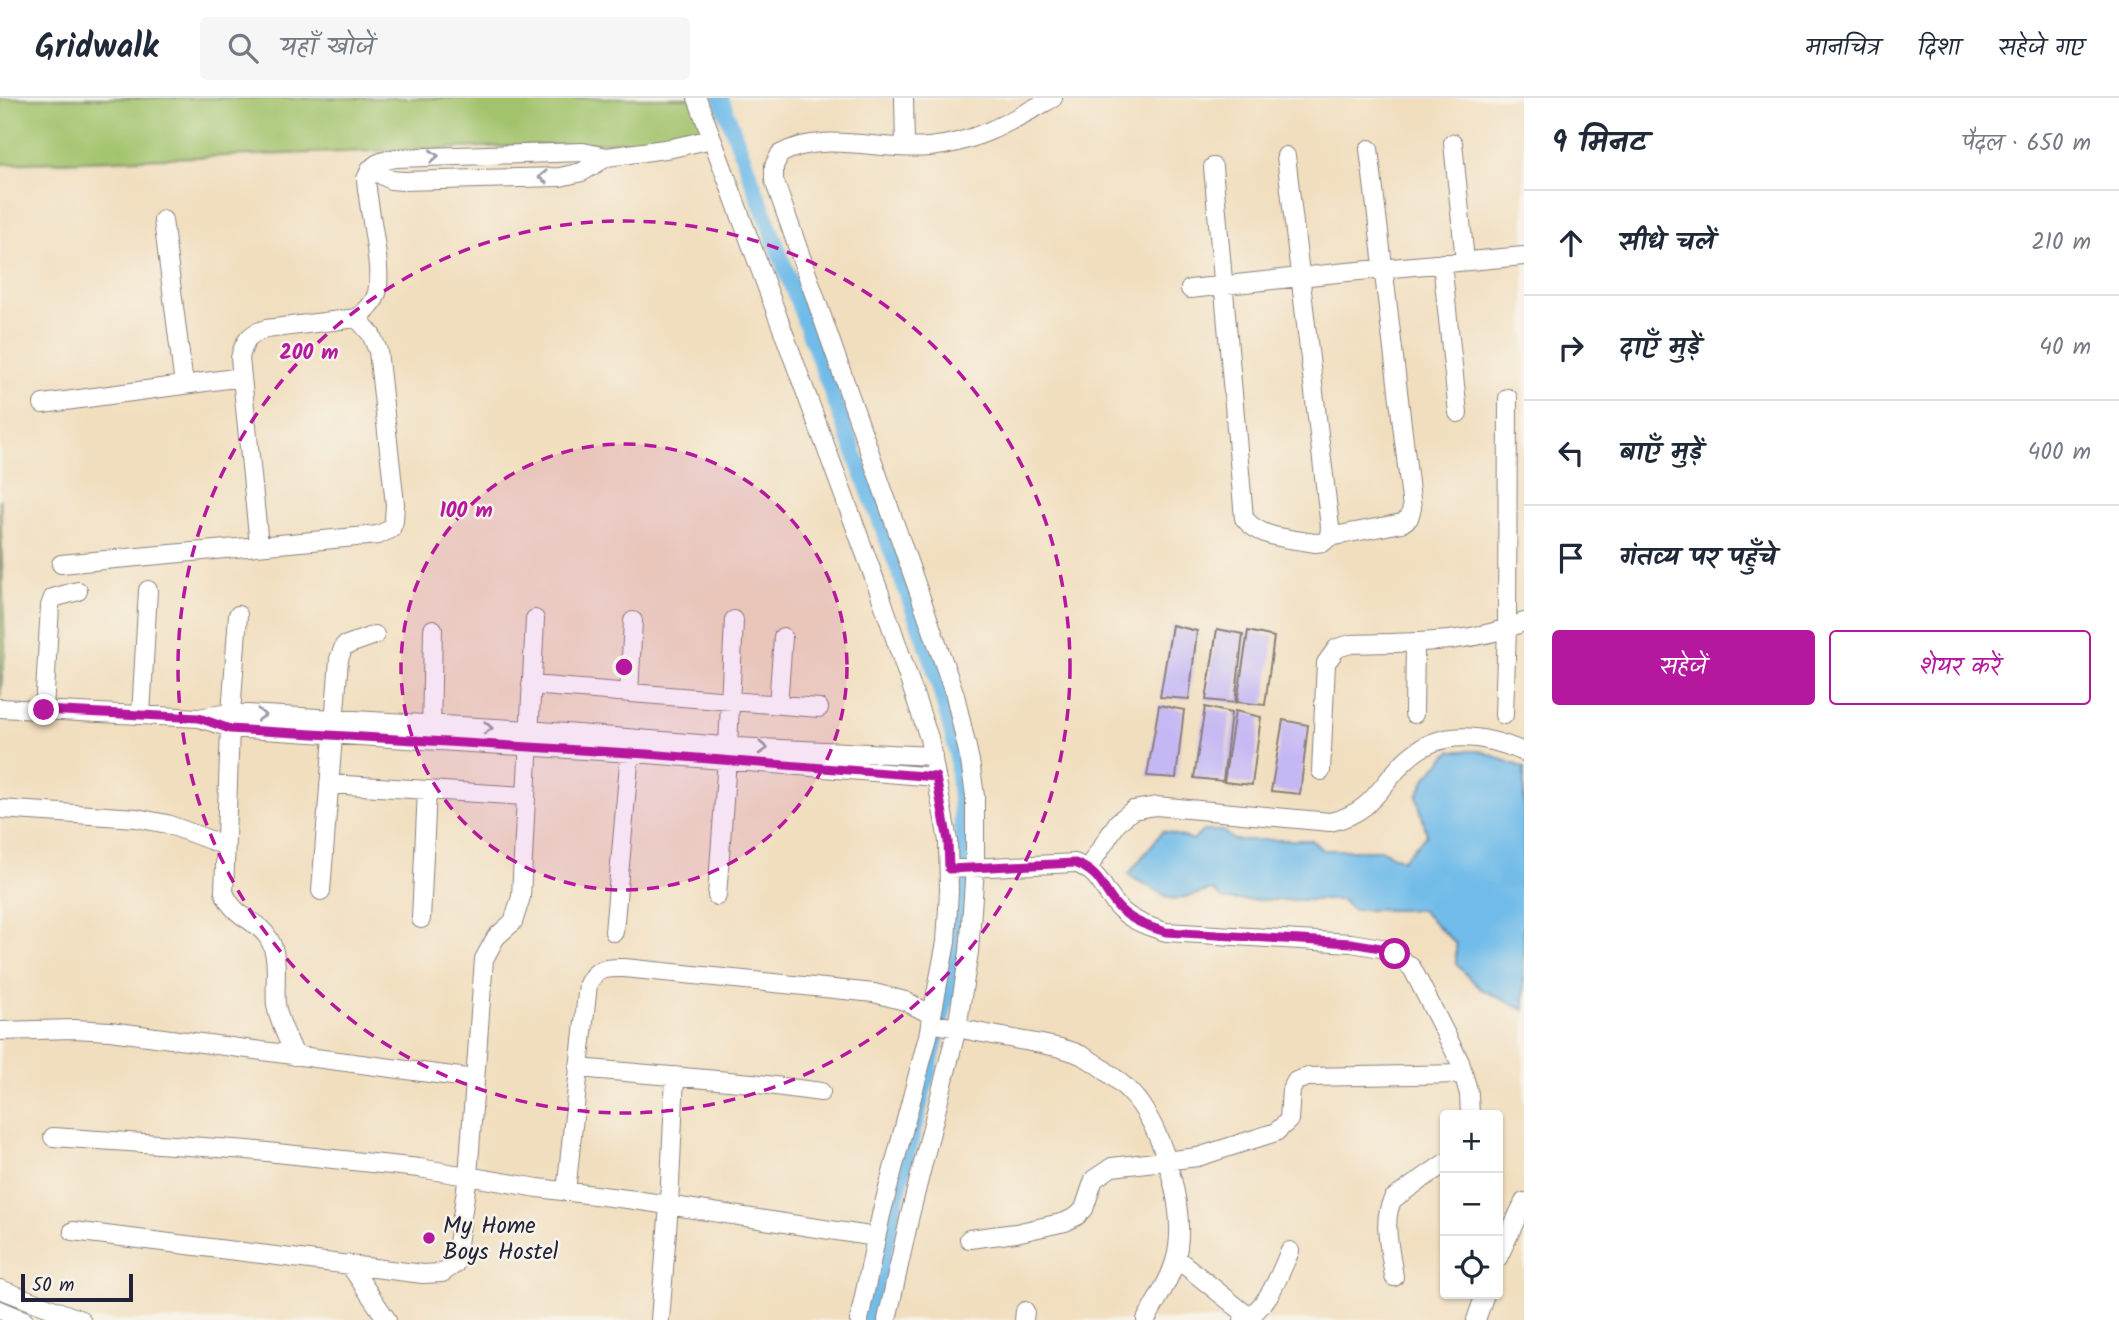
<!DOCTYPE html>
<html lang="hi">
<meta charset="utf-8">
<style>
:root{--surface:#fff;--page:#f6f6f7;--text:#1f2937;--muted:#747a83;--line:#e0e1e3;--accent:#b5179e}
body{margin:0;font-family:Kalam,"Playpen Sans Deva",sans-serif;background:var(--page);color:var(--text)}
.controls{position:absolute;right:21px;bottom:21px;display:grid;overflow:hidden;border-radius:7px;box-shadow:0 2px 5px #0004}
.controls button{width:63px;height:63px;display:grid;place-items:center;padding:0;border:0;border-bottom:2px solid var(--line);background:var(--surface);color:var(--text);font:35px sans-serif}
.scale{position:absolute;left:21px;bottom:18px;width:112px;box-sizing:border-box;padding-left:7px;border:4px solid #22223b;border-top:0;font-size:19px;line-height:24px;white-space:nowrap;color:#22223b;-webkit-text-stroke:5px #f7f3e8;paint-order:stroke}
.stop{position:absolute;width:21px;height:21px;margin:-16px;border:5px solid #b5179e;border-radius:50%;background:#fff}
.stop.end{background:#b5179e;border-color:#fff;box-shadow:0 2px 7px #0008}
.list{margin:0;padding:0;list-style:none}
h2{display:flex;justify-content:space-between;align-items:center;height:91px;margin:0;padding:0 28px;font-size:30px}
h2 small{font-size:23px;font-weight:400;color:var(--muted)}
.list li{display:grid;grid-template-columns:46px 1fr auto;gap:21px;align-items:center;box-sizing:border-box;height:105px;padding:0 28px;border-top:2px solid var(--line)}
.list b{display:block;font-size:26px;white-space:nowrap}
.list em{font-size:23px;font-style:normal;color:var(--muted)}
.actions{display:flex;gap:14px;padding:21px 28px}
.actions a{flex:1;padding:16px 0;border:2px solid var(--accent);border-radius:7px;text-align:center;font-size:24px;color:var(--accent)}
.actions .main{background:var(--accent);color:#fff}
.icon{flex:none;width:38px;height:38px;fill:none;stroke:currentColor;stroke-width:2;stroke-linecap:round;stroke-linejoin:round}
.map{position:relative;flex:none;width:1524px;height:1222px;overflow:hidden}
header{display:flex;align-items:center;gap:42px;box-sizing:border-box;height:98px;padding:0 35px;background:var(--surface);border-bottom:2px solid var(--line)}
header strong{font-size:33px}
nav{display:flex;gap:38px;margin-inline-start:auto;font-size:24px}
.search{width:490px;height:63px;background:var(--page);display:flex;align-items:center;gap:18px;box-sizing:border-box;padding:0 24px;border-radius:7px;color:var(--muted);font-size:26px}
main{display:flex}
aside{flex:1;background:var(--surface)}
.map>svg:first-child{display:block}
.green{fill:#a2c36c;stroke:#627254;stroke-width:2}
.water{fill:#70bbe9;stroke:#496e92;stroke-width:2}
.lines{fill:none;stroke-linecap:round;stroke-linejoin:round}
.canal{stroke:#70bbe9;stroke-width:16}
.building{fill:#c5b7f4}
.minor-casing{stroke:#8a807c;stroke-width:20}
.minor{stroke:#fff;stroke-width:18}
.oneway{stroke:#9c9ca7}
.route{stroke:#b5179e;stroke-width:9}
.ring{fill:none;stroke:#b5179e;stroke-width:3.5;stroke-dasharray:12 9}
.poi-dot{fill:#b5179e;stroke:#f7f3e8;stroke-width:2.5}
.labels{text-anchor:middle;stroke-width:5;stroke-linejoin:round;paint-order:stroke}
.poi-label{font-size:23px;fill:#22223b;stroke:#f7f3e8;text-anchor:start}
.centre{fill:#b5179e;stroke:#f7f3e8;stroke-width:3.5}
.ring-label{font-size:21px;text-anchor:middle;font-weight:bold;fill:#b5179e;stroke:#f7f3e8;stroke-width:5;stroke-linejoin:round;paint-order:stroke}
</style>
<header>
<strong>Gridwalk</strong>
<div class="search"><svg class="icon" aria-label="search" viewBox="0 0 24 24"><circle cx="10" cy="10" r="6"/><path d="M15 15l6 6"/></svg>यहाँ खोजें</div>
<nav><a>मानचित्र</a><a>दिशा</a><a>सहेजे गए</a></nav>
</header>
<main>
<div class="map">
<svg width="1524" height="1222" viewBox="0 0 1524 1222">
<rect width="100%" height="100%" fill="#f7f3e8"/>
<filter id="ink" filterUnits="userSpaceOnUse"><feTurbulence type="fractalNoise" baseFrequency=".0143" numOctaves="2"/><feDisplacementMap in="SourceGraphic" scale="14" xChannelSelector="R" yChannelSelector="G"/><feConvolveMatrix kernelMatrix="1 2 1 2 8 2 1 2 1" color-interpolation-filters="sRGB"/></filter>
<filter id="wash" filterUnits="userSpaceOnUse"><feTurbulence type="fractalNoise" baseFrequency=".00686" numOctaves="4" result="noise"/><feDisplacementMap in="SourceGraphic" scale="28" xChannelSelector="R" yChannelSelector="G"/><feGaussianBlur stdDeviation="1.57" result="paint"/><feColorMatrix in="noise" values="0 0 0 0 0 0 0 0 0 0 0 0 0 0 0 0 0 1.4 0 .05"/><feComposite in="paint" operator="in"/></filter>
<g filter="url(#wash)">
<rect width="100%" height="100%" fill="#f1debe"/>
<!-- green -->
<path class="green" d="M 0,0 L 695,0 L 712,41 L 0,66 Z
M 0,401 L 5,553 L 0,600 Z"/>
<!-- water -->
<path class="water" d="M 1451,653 L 1481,653 L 1524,670 L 1524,912 L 1481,891 L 1456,866 L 1456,846 L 1421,812 L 1352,812 L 1342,802 L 1223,802 L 1213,792 L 1173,802 L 1128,777 L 1163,733 L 1193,742 L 1203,733 L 1223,733 L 1233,742 L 1312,742 L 1322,752 L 1382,752 L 1402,762 L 1427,737 L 1417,698 L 1427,678 Z"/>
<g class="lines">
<!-- canal -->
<path class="canal" d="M 721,0 L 931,559 L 956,650 L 963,740 L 963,783 L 954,870 L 892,1118 L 869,1222"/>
</g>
<g id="blocks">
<!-- building -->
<path class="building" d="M 1172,527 L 1197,533 L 1189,601 L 1160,599 Z
M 1217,531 L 1243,536 L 1235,605 L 1206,602 Z
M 1248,533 L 1274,539 L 1265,607 L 1237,604 Z
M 1159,607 L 1184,612 L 1176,680 L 1147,678 Z
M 1205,609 L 1231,615 L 1223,683 L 1194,680 Z
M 1235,613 L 1261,619 L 1252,687 L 1224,684 Z
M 1283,622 L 1308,627 L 1300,696 L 1271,693 Z"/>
</g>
</g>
<g filter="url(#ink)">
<use href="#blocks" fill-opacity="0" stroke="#8a807c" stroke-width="2"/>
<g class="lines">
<defs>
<path id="minor" d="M 697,0 L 879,493 L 929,640 L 948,743 L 949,793 L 946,844 L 928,938 L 881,1117 L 859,1222
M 904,0 L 905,48
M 1453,45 L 1465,163
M 1213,69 L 1244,420 C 1260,441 1290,440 1315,445 L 1324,444 L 1329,439 L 1330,429 L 1286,58
M 370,71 L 391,82 L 403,83 L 560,79 L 582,74 L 607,59 L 672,50 L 712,41
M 163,122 L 184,287
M 1442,165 L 1458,315
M 1190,191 L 1337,175 L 1524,158
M 43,306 L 242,279
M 1329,439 L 1402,425 L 1409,420 L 1412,410 L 1369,51
M 259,447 L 240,260 C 244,243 249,236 266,231 L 357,220 C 365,214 374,206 377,195 C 383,169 368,111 366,81 C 372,65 380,63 396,60 L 583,54 L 607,59
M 61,466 L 378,437 L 391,431 L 394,423 L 395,406 L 378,253 L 371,236 L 357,220
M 238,517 L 230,630 L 224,794 C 235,822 258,821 269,841 C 280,859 274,886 276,906 C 278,924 289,942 295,958
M 531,587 L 819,610
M 629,595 L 633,523
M 778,607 L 783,539
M 0,610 L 199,620
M 44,612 L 50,508 L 53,500 L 78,493
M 1414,616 L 1415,544
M 141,617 L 148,492
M 1504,617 L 1507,530 L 1508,300
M 431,636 L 433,531
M 933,658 L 736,649 L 529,632 L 247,616 L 223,616 L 199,620 L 230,630 L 647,656 L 936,679
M 1321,673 L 1326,565 L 1337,550 L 1351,546 C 1410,544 1469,547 1524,524
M 329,686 L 526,698
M 0,711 L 136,720 L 167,726 L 226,748
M 1088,770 L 1118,724 L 1133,712 L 1156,708 L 1330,724 C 1374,714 1378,689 1407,661 C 1441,629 1485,637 1524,654
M 949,771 L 1075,765 C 1105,777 1101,793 1121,812 C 1134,824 1150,829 1166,834 L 1351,845 L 1381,850 L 1395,856 L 1412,870 L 1460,964 L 1469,996 L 1470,1017
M 321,793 L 339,561 L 344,548 L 375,537
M 717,798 L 728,648 L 734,522
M 421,821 L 427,692
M 614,834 L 631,643
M 930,925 C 958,930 986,936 1014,941 C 1038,946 1065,948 1087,960 C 1105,971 1128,989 1140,1006 C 1164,1040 1184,1106 1178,1149 C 1175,1175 1158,1199 1146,1222
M 0,933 L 74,931 L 110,933 L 475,981
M 578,970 L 752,985 L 821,994
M 53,1039 L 248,1052 L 419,1070 L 538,1090 L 635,1102 L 876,1139
M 566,1094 L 588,886 C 596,869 607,870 624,870 L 874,895 L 905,903 L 932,917
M 73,1133 L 423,1176 L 442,1175 L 455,1166 L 468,1078 L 484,861 L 496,839 L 513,824 L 521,799 L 535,521
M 969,1141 L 1016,1135 L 1065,1124 L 1077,1118 L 1084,1111 L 1094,1081 L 1112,1069 L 1198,1059 L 1276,1034 L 1289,1022 L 1291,992 L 1296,983 L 1308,979 L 1463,976
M 1176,1160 L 1253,1222
M 1498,1160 L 1524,1104
M 349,1166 L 387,1222
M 1394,1179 C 1391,1155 1381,1123 1393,1101 L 1445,1065
M 0,1191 L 81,1222
M 0,1212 L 24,1222
M 660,1222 L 669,1107 L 675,978
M 887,1222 L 910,1117 L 957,930 L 969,854 L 975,770 L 975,698 L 970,663 L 955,597 L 774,82 L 774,68 L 780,56 C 823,32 883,54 929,49 C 975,45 1013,22 1053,0
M 1024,1222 L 1025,1213
M 1243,1222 C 1269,1209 1279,1177 1290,1153
M 1476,1222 L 1485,1196"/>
</defs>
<!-- minor casing -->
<use href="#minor" class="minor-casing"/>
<!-- minor -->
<use href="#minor" class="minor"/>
</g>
<!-- one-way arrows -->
<defs><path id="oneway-chevron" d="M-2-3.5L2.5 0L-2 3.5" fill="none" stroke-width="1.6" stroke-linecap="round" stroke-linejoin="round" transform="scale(1.75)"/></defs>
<g class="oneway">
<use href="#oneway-chevron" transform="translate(434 58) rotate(-2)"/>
<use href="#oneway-chevron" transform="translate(543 79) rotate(178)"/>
<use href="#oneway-chevron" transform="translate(261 617) rotate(3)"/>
<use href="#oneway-chevron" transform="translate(488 630) rotate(3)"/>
<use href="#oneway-chevron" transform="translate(763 650) rotate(3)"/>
</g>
</g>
<g class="lines" filter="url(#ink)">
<!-- route -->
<path class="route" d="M 44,612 L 199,620 L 230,631 L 647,656 L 936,679 L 948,743 L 949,771 L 1075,765 C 1105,777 1101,793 1121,812 C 1134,824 1150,829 1166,834 L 1351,845 L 1381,850 L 1395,856"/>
</g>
<!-- distance rings -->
<circle cx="624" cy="569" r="223" fill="#b5179e" fill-opacity=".12"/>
<g class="ring">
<circle cx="624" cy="569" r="223"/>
<circle cx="624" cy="569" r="446"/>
</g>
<!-- markers -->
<circle class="poi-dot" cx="429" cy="1140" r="7"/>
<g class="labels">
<!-- poi labels -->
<g class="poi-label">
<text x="443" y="1135">My Home<tspan x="443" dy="26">Boys Hostel</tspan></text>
</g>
</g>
<circle cx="624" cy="569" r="10" class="centre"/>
<g class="ring-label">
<text x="309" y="261">200 m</text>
<text x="466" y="419">100 m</text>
</g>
</svg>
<div class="controls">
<button>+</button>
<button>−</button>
<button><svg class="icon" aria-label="locate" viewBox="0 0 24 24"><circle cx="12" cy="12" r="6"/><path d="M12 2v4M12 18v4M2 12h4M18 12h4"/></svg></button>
</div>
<div class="scale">50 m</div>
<div class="stop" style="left:1395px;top:856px"></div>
<div class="stop end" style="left:44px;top:612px"></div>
</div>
<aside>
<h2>9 मिनट<small>पैदल · 650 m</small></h2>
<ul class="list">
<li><svg class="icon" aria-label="ahead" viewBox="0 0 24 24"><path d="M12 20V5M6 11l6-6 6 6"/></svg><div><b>सीधे चलें</b></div><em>210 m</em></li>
<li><svg class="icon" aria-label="right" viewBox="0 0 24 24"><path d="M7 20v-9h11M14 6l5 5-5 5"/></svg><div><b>दाएँ मुड़ें</b></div><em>40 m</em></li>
<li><svg class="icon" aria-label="left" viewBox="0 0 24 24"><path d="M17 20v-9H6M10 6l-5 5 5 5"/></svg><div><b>बाएँ मुड़ें</b></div><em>400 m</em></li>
<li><svg class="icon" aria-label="arrive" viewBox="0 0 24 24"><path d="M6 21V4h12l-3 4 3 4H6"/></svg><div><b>गंतव्य पर पहुँचे</b></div></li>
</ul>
<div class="actions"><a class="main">सहेजें</a><a>शेयर करें</a></div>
</aside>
</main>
